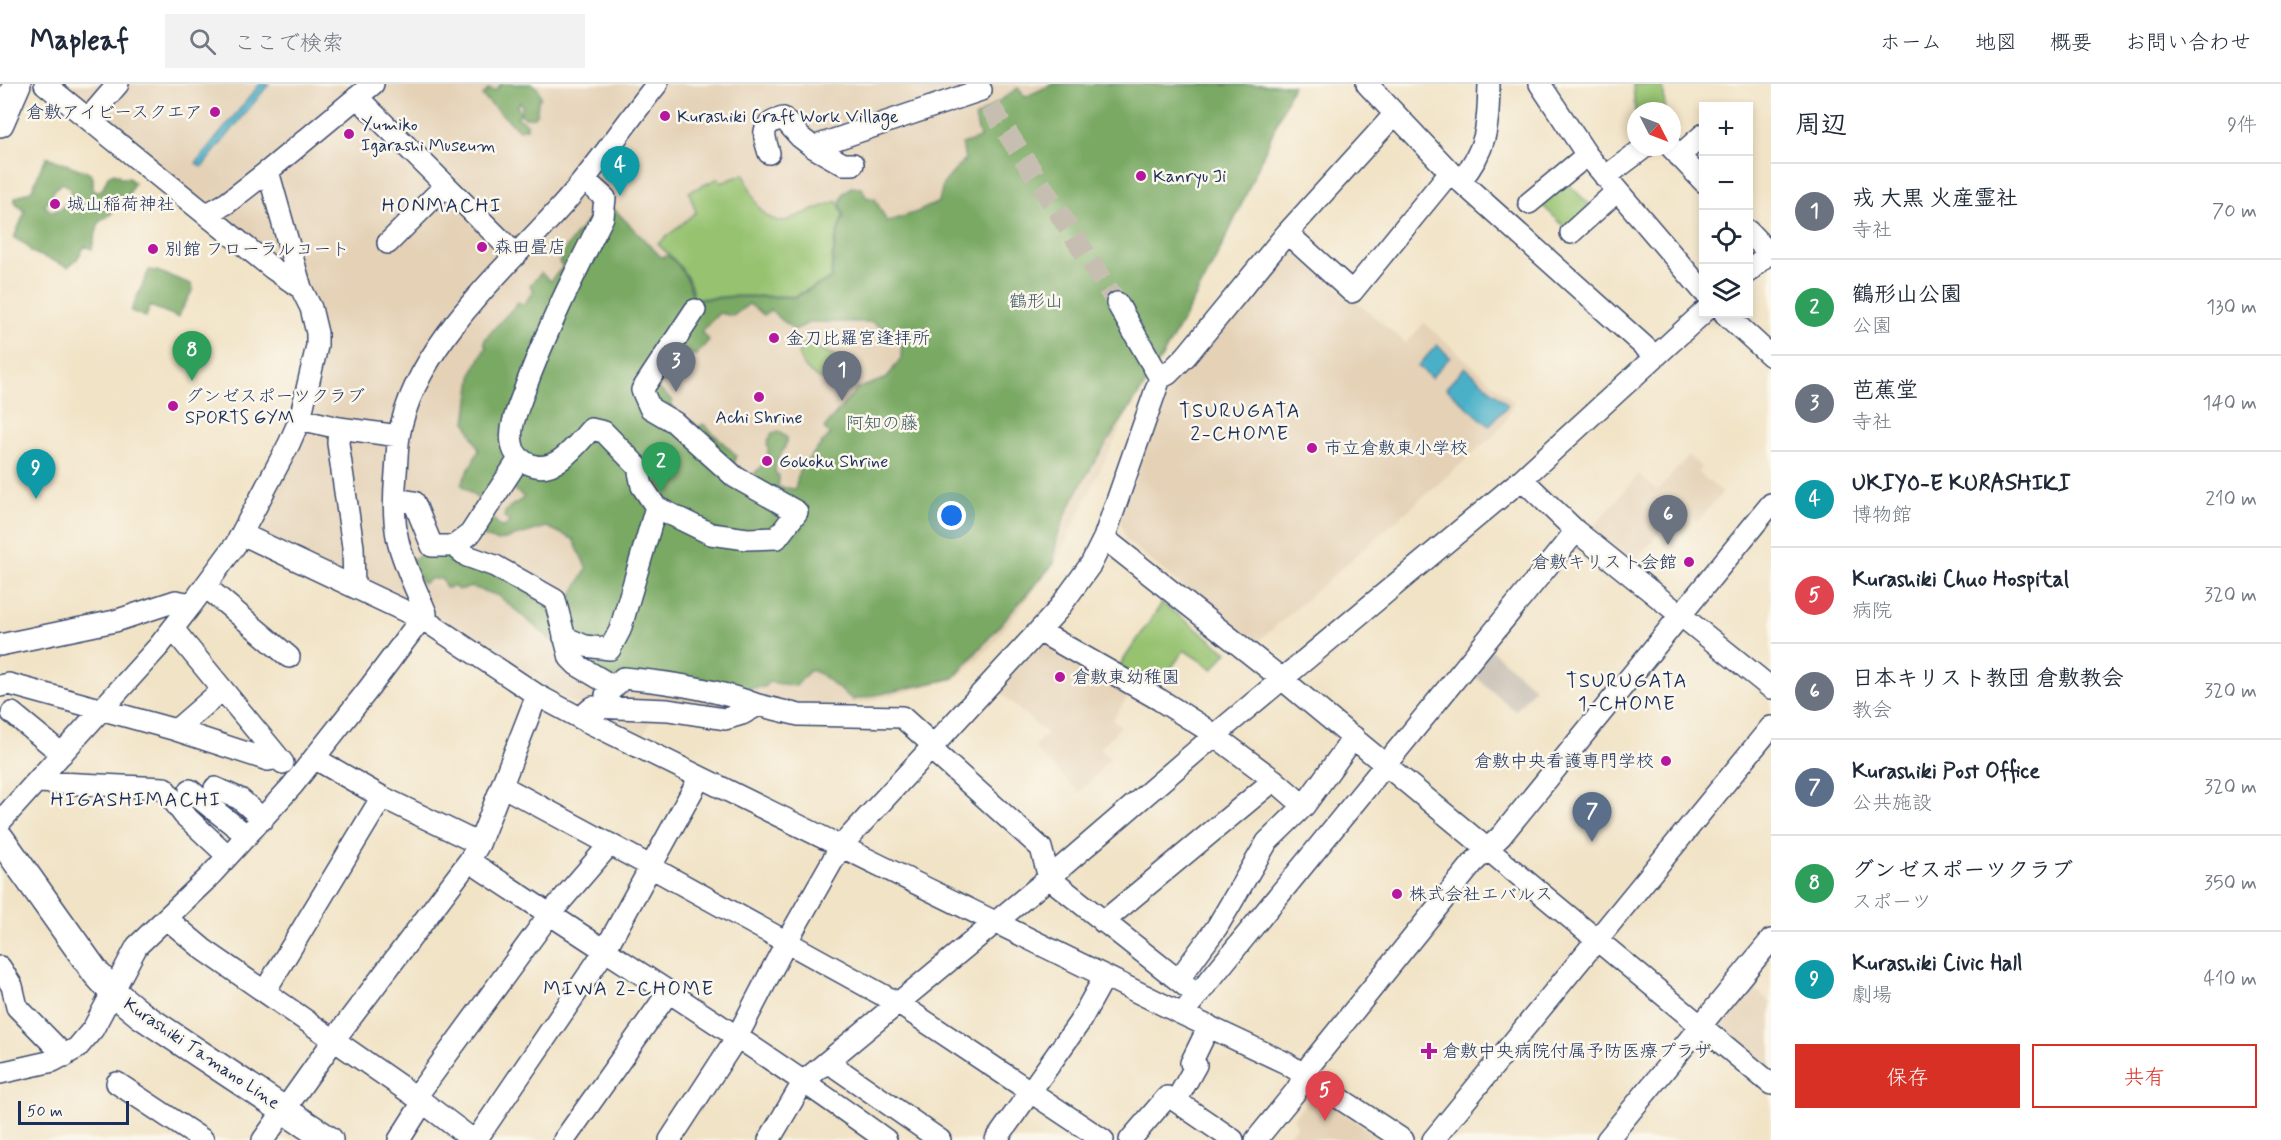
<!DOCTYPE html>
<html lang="ja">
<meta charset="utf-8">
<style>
:root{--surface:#fff;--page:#f2f2f3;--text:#1f2937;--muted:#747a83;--line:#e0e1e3;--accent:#d93025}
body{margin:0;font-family:Mynerve,"Klee One",sans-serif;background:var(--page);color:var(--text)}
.controls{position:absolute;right:18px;top:18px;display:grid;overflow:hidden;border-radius:0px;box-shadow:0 3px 9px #0003}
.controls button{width:54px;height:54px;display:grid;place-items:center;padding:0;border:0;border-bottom:2px solid var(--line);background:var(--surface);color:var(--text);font:30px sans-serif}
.compass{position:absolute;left:1627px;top:18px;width:54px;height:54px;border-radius:50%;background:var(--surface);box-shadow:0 3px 9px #0003;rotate:132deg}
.scale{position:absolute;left:18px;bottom:15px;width:111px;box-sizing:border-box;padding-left:6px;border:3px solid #1b2f5e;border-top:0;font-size:16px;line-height:21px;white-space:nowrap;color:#1b2f5e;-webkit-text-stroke:4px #fbf7ec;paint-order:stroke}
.you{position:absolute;left:952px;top:432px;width:21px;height:21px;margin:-15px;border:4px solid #fff;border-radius:50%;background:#1a73e8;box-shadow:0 0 0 9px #1a73e833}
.badge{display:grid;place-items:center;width:39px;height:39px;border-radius:50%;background:var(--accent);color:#fff;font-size:20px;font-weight:700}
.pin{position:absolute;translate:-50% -50px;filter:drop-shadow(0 2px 3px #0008)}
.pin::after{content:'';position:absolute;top:32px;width:21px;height:18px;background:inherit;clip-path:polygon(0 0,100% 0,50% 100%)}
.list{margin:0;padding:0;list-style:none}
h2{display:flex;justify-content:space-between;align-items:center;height:78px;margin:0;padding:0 24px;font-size:26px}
h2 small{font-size:20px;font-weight:400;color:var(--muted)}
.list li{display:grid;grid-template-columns:39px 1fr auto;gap:18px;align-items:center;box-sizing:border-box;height:96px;padding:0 24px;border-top:2px solid var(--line)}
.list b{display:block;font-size:22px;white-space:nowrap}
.list p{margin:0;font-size:20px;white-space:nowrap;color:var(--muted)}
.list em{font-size:20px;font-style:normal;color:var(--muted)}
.actions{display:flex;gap:12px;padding:18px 24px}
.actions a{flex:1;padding:14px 0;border:2px solid var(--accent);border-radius:0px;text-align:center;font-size:21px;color:var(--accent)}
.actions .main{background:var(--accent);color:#fff}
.icon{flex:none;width:33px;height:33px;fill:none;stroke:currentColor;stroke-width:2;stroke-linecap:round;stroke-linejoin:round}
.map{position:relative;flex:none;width:1771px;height:1056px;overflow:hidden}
header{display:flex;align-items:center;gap:36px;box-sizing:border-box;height:84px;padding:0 30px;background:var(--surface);border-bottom:2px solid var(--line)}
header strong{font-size:28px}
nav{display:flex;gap:33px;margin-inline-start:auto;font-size:21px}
.search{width:420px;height:54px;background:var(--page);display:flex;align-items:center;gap:15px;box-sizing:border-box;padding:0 21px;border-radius:0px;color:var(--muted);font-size:22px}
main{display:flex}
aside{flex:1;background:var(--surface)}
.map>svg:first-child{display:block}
.built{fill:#e4d1b6}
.industrial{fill:#cbc3b8}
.green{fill:#97c371;stroke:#597968;stroke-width:1.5}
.forest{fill:#79a963;stroke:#4a6c60;stroke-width:1.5;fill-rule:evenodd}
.water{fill:#48b0c7;stroke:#327092;stroke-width:1.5}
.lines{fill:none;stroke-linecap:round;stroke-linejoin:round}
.minor-tunnel{stroke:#c6bfb1;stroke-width:21;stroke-dasharray:21 10;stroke-linecap:butt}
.minor-casing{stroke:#3b4a6e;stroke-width:24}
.major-casing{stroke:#3b4a6e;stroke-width:30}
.minor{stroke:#fff;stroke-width:21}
.major{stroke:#fff;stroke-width:27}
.poi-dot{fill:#b5179e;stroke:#fbf7ec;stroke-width:2}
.labels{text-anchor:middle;stroke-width:5;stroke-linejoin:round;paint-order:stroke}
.poi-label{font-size:18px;fill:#1b2f5e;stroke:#fbf7ec;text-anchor:start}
.park-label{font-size:18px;fill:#405b64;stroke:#fbf7ec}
.street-label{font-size:18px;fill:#1b2f5e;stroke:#fbf7ec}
.neighbourhood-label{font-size:20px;letter-spacing:1.5px;fill:#1b2f5e;stroke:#fbf7ec}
</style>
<header>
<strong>Mapleaf</strong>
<div class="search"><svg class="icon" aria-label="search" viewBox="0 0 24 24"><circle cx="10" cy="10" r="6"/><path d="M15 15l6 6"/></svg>ここで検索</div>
<nav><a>ホーム</a><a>地図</a><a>概要</a><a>お問い合わせ</a></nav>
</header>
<main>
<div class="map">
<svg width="1771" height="1056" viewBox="0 0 1771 1056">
<rect width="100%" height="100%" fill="#fbf7ec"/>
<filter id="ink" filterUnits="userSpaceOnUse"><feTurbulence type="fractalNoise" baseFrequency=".0167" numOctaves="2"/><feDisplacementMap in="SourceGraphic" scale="12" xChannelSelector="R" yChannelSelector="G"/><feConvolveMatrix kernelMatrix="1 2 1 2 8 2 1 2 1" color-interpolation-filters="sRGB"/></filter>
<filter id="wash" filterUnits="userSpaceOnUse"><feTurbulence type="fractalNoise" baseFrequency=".008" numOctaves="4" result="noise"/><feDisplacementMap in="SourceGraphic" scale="24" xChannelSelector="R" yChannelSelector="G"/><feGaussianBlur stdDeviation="1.35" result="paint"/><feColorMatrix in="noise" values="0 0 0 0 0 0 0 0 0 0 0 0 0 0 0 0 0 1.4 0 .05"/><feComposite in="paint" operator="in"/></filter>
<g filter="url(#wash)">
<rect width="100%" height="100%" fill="#f1e3c6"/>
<!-- built -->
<path class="built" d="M 59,0 L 1260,0 L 1146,291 L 1055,480 L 987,567 L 955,595 L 844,624 L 847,646 L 809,636 L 762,628 L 654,631 L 641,655 L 250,448 L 275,398 L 318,232 Z
M 1288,162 L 1406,259 L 1424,239 L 1514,318 L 1504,339 L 1495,350 L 1254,561 L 1126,456 L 1120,435 L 1139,379 L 1164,315 L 1191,277 Z
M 1689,372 L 1701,383 L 1698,388 L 1722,409 L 1697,438 L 1681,425 L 1630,483 L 1589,448 L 1639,390 L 1657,407 Z
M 1044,554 L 1133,604 L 1113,636 L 1121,642 L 1100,665 L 1110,674 L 1080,709 L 1034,664 L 1046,649 L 996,605 Z
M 1747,898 L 1771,919 L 1771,989 L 1712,940 Z
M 1317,1016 L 1325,1017 L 1383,1056 L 1284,1056 L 1297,1041 L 1293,1034 L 1305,1020 Z"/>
<!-- industrial -->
<path class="industrial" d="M 1490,565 L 1535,604 L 1515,627 L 1470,588 Z"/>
<!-- green -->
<path class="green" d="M 1633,0 L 1663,0 L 1665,26 L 1635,28 Z
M 744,90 C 752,109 759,139 785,137 L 837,117 L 843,131 C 834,152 831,171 831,194 L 795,212 L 732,212 L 694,215 C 691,190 675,176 658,160 L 696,128 L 689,108 L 719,94 L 721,99 Z
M 1564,96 L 1591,122 L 1568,146 L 1541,120 Z
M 813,259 L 824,267 L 848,277 L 852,288 C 832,309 807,293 798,270 L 802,260 Z
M 1162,519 L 1227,568 L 1213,585 L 1184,566 L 1156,606 L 1118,584 Z"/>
<!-- forest -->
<path class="forest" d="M 501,0 L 532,0 L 538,5 L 541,13 L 538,17 L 537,29 L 534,33 L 525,34 L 521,30 L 522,20 L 520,18 L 517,22 L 520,30 L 517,33 L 527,40 L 527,44 L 519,46 L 482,12 L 489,5 L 495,7 Z
M 1053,0 L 1293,1 C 1268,60 1244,119 1215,176 C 1195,214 1174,254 1151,291 C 1124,337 1051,428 1054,479 L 954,594 L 853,616 L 820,590 L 810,586 L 796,602 L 768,598 L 765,603 L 750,604 L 743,608 L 614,599 L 557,561 L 499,512 L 472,503 L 458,506 L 454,502 L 446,504 L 442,495 L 430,495 L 423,500 L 409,477 L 429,467 L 454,466 L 558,519 L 567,519 L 587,485 L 573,455 L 547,443 L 498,457 L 485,453 L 481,446 L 491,433 L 502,444 L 510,438 L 504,433 C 505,421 516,422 524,413 L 513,405 L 494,407 L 480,417 L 461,400 L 479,366 L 466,338 L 473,287 L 486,263 L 484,257 C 495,242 507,232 518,218 L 523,221 L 534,207 L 530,201 L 541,189 L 550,197 L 563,183 L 559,178 L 564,172 L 563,168 C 576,152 591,123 614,125 L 661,173 L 669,172 C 682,184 691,198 693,216 L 732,213 L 796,213 L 832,194 C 832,171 836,152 844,131 L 840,119 L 843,110 L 851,103 L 862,104 L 866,113 L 875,115 L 887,138 L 917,128 L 939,118 L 943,100 L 965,75 L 962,60 L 980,54 L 975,34 L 1018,4 L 1025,13 ZM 749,220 L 764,231 L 770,226 L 794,246 L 811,238 L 871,238 L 902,253 L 901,274 L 887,294 L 857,305 L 824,344 L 830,350 L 800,385 L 795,405 L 778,403 L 779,392 L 775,388 C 775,371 786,370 787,354 L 779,348 L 772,349 L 767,360 C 772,374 761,383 751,393 L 734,380 L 736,371 L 703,340 L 699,343 L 670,322 L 673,317 L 658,304 L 686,267 L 695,272 L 709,256 L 701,248 L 719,229 L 733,232 Z
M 47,73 L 90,89 L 93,94 L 93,108 L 102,106 L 108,92 L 114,89 L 119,91 L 120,94 L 129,94 L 134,99 L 128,112 L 117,115 C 117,128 109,132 99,138 L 92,165 L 85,162 L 77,175 L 68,183 L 31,168 L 27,161 L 14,154 L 25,128 L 15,118 L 15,114 L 32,106 L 42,81 ZM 63,99 L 70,104 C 71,118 65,124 52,128 L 45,122 L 55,105 Z
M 149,186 L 157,187 L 191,200 L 193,205 L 178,233 L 150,222 L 146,233 L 131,227 Z"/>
<!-- water -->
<path class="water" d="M 260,0 L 269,0 L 202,83 L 196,79 Z
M 1437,261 L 1450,273 L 1431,294 L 1418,282 Z
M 1465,283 L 1508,321 L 1489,342 L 1446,304 Z"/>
</g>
<g filter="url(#ink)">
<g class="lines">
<!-- minor-tunnel -->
<path class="minor-tunnel" d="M 990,22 L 1117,219"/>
<defs>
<path id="minor" d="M 1367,0 L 1450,88 L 1655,272
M 1540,0 L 1587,71 L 1704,208
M 357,13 L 516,171
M 88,35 L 118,0
M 813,63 L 843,80 L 853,80
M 1671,63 L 1704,98
M 769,69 C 763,50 760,40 783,34 L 800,53 L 813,63 L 981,6
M 1679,72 L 1704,50
M 268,87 L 301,204
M 1605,93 L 1645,63
M 585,96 L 605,114 L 603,133 C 574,191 545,249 523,310 C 518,324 509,343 512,359 C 513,370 522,378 532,381 C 556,390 577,360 591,345 L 604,348 L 638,383 L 642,402 L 656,423 L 711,450 L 747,455 L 777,454 L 797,428 L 735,393 L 674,338 L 650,324 L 642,306 L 695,226
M 1460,97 C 1488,65 1488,40 1489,0
M 1529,119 L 1587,71
M 207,130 L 227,119 L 268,87 L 373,0
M 1748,147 L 1769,169
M 1287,149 L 1352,208 L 1450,88
M 1571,149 L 1616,108
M 388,159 L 445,102
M 1748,188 L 1771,167
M 1725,230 L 1771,272
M 1160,294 L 1168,290 L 1186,272 L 1287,149 L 1394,31
M 300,335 L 339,344 L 399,352
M 339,344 L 338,359 L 353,463 L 354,502
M 1522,395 L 1576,447 L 1771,604
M 396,415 L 414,418 L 432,462 L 454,462 L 470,450 L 519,375
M 242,450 L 426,537 L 537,611 L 580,634 L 1182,930 L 1286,979 L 1403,1056
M 1104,454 L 1282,595 L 1771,1000
M 454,462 L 467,472 L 495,482 L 555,516 L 570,574 L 577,581 L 614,603
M 205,502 L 289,573
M 426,537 L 426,529 C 416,505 404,481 398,457 C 393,436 394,410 396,389 C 397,377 397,364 399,352 C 414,264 502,188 559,125 C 595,86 624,41 657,0
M 173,545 L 283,679
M 1039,547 L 1160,616 L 1203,643 L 1274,696 L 1304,722
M 564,553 L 585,562 L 610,565 L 620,546 L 656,423
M 0,561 L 115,537 L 176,517 L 192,520
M 0,602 L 9,600 L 176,646 L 268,676 L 277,674
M 606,611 L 623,594 C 668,598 716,605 758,621
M 12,629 L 62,670
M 580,634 L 593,623 L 668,626 L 725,635 L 742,630 L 758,621 L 799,631 L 902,633 L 934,662
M 176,646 L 222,606
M 931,665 L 1041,764 L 1049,794 L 1197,911
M 314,674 L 382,713 L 479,760
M 37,698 L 164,704 L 184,731 L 228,772
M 502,702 L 650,782 L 656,786 L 899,920 L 1103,1056
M 215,704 L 240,715 L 263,735
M 190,706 C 209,723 228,736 247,752
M 0,738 L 159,562 L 192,520 L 236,460 L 289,360 L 300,335 L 317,262 L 317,249 L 311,224 L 301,204 L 272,184 L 45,0
M 469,777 C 608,870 751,958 886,1056
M 166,834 L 203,865 L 416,1013 L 473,1056
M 1103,838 L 1274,696
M 0,883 L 12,902 L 17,923 L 65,972
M 1179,895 L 1217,843 L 1267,758 L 1304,722 L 1354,653
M 265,907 L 382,713
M 1182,930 L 1576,447
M 828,978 L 940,1056
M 0,989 L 53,977 L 77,964 L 93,945 L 137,862 L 208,794 L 292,702 L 367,607 L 421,535
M 117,999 L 203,1056
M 416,1013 L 549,831 L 610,760
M 1176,1017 L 1196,981 L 1191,979 L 1209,942
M 263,1056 L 334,956 L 469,777 L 479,760 L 537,611
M 399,1056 L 423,1018
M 476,1056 L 604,868 L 700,693
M 564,1056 L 668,909
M 670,1056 L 737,953 L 787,857 L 841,762 L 1057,527 L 1091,480 L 1104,454 L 1160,294 L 1117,219
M 769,1056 L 804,997 L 1049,794 L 1215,651 L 1522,395 L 1704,228
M 996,1056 L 1079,939 L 1105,892
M 1130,1056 L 1167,1013 L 1176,1017 L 1233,1056
M 1256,1056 L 1296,1007 L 1311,980 L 1473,779 L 1501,752 L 1771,420
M 1433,1056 L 1771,643
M 1607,1056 L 1771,856"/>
<path id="major" d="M 0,39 L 17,0
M 0,754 L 96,889 L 113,908 L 141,931 L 329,1056"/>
</defs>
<!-- minor casing -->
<use href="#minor" class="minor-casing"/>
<!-- major casing -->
<use href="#major" class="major-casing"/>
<!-- minor -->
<use href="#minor" class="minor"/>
<!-- major -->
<use href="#major" class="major"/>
</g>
</g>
<!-- markers -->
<g class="poi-dot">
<circle cx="215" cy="28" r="6"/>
<circle cx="665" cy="32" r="6"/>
<circle cx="349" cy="50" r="6"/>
<circle cx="1141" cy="92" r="6"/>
<circle cx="55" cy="120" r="6"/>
<circle cx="482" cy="163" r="6"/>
<circle cx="153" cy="165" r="6"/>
<circle cx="774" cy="254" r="6"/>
<circle cx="759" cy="313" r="6"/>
<circle cx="173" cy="322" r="6"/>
<circle cx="1312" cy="364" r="6"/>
<circle cx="767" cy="377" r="6"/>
<circle cx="1689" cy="478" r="6"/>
<circle cx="1060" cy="593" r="6"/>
<circle cx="1666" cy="677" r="6"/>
<circle cx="1397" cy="810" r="6"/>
<path d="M1426 958h6v6h6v6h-6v6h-6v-6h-6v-6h6z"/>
</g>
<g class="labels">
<!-- poi labels -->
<g class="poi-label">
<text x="203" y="34" text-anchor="end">倉敷アイビースクエア</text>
<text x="677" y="38">Kurashiki Craft Work Village</text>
<text x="361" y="46">Yumiko<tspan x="361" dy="21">Igarashi Museum</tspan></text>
<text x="1153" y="98">Kanryu Ji</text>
<text x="67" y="126">城山稲荷神社</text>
<text x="494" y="169">森田畳店</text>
<text x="165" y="171">別館 フローラルコート</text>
<text x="786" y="260">金刀比羅宮逢拝所</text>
<text x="185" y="318">グンゼスポーツクラブ<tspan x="185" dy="21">SPORTS GYM</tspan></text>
<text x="759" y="339" text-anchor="middle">Achi Shrine</text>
<text x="1324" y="370">市立倉敷東小学校</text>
<text x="779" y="383">Gokoku Shrine</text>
<text x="1677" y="484" text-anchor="end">倉敷キリスト会館</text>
<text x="1072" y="599">倉敷東幼稚園</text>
<text x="1654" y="683" text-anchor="end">倉敷中央看護専門学校</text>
<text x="1409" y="816">株式会社エバルス</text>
<text x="1442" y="973">倉敷中央病院付属予防医療プラザ</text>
</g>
<!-- park labels -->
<g class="park-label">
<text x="1036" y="223">鶴形山</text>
<text x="882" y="345">阿知の藤</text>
</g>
<!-- street labels -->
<g class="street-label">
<text transform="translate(202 969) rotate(34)" y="6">Kurashiki Tamano Line</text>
</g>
<!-- neighbourhood labels -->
<g class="neighbourhood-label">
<text x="442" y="128">HONMACHI</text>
<text x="1240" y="333">TSURUGATA<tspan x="1240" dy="23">2-CHOME</tspan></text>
<text x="1627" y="603">TSURUGATA<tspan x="1627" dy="23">1-CHOME</tspan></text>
<text x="136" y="722">HIGASHIMACHI</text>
<text x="629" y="911">MIWA 2-CHOME</text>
</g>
</g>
</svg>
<div class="controls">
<button>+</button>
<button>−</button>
<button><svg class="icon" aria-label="locate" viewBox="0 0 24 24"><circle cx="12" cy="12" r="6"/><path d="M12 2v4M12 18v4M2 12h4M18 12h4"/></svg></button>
<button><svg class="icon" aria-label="layers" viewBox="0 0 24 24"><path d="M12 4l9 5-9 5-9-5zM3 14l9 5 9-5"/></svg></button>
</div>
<svg class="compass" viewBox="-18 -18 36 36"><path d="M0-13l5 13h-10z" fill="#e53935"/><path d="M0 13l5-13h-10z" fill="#747a83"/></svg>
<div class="scale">50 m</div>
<div class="you"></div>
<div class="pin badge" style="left:842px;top:317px;background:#6b7280">1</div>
<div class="pin badge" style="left:661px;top:408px;background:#2e9e5b">2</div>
<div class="pin badge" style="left:676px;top:308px;background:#6b7280">3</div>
<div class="pin badge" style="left:620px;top:112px;background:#0f9aa8">4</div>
<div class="pin badge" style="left:1325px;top:1037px;background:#e0444e">5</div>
<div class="pin badge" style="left:1668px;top:461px;background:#6b7280">6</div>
<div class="pin badge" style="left:1592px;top:758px;background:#5c6f8a">7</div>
<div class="pin badge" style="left:192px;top:297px;background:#2e9e5b">8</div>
<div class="pin badge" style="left:36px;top:415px;background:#0f9aa8">9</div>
</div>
<aside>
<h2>周辺<small>9件</small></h2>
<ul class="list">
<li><span class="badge" style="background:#6b7280">1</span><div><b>戎 大黒 火産霊社</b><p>寺社</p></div><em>70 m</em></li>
<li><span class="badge" style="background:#2e9e5b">2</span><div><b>鶴形山公園</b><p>公園</p></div><em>130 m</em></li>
<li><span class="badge" style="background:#6b7280">3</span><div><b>芭蕉堂</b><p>寺社</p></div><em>140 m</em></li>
<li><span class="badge" style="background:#0f9aa8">4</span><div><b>UKIYO-E KURASHIKI</b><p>博物館</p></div><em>210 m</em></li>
<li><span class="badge" style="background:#e0444e">5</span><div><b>Kurashiki Chuo Hospital</b><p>病院</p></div><em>320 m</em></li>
<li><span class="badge" style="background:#6b7280">6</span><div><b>日本キリスト教団 倉敷教会</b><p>教会</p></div><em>320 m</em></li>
<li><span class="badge" style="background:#5c6f8a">7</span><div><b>Kurashiki Post Office</b><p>公共施設</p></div><em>320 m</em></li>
<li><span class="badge" style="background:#2e9e5b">8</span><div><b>グンゼスポーツクラブ</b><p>スポーツ</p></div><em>350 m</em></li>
<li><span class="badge" style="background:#0f9aa8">9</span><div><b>Kurashiki Civic Hall</b><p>劇場</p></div><em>410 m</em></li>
</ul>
<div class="actions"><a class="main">保存</a><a>共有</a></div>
</aside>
</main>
